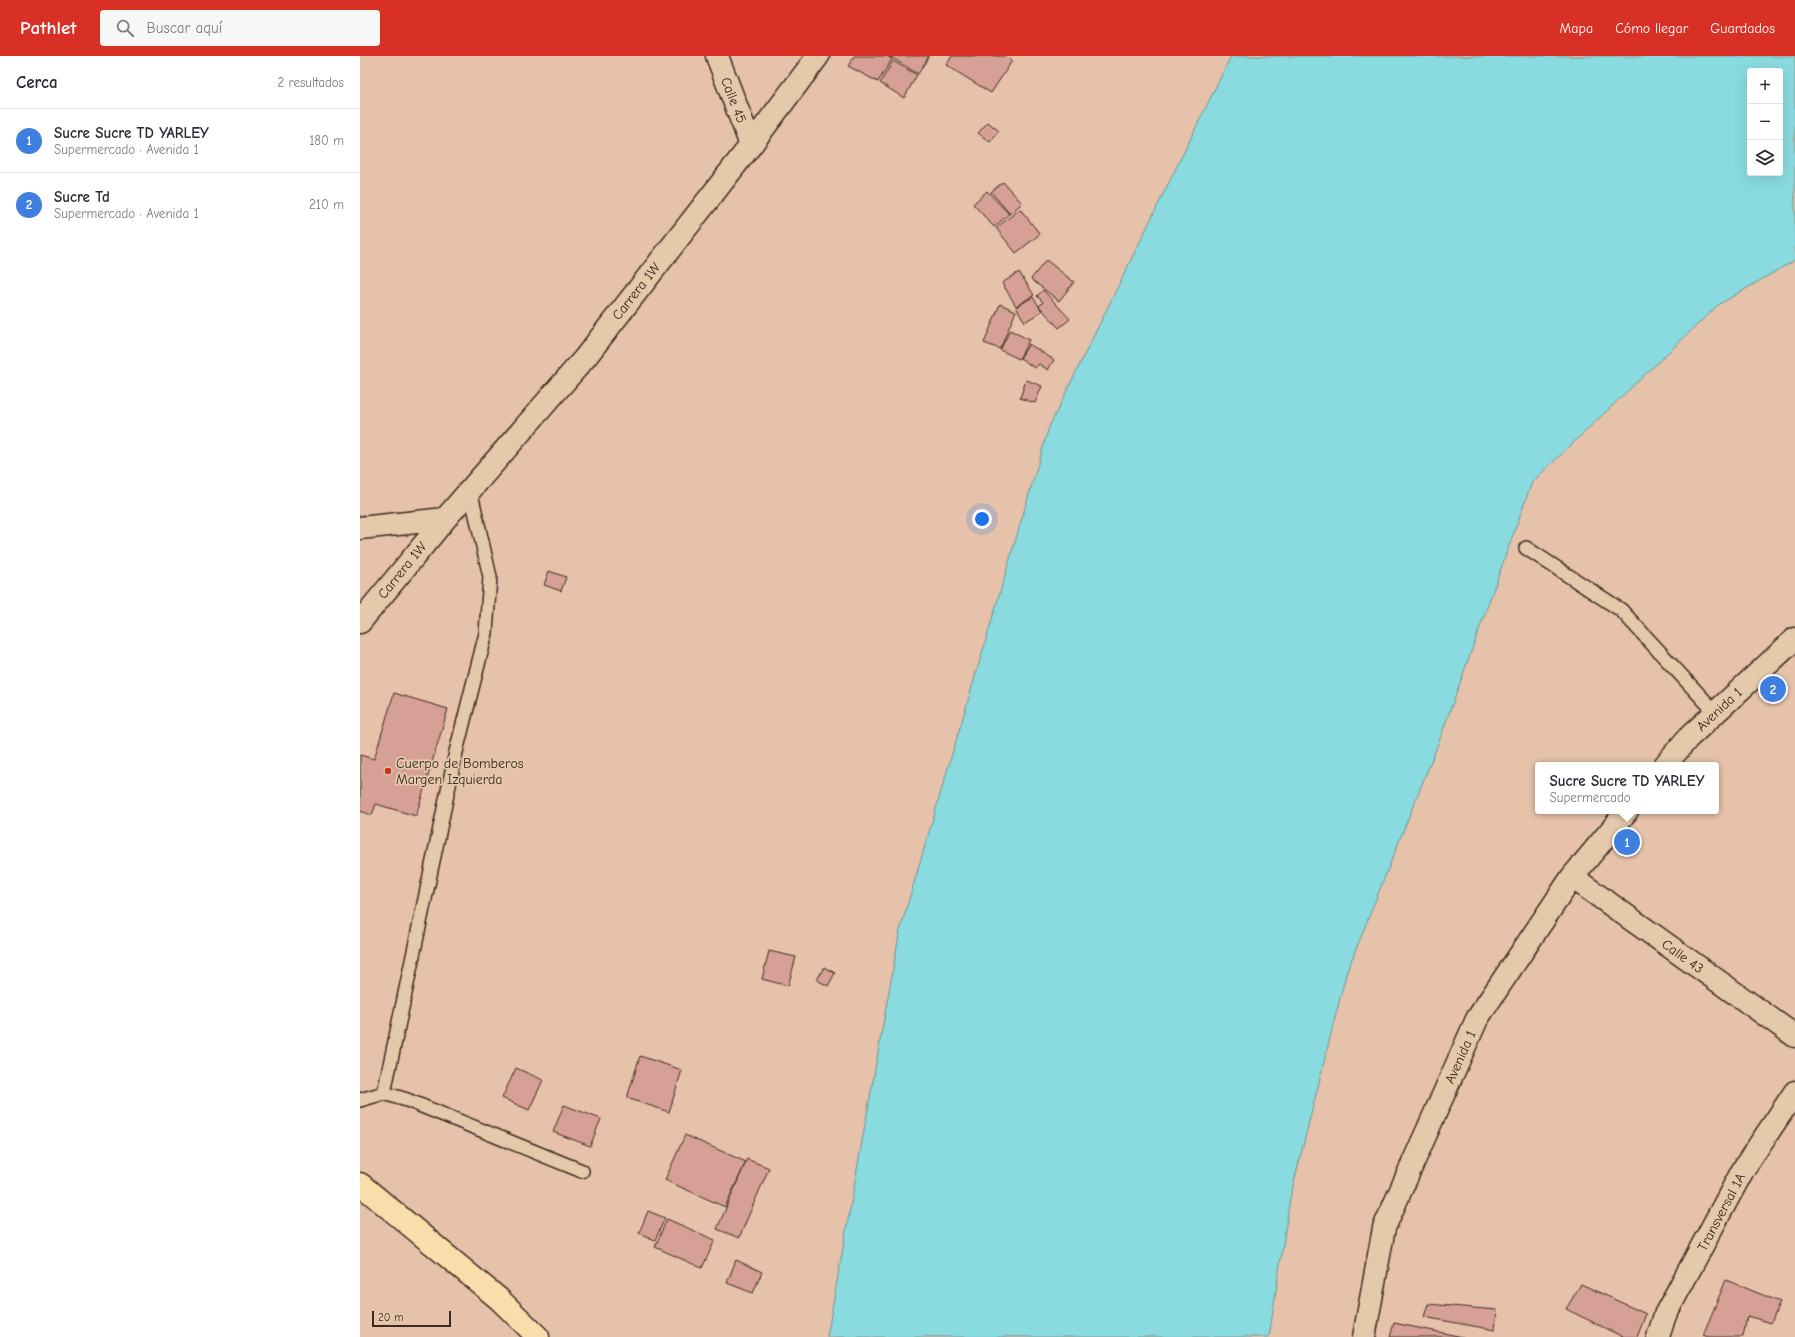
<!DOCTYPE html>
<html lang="es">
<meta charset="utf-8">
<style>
:root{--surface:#fff;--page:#f7f7f7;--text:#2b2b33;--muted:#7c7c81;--line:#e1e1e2;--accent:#d93025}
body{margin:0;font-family:"Comic Neue",sans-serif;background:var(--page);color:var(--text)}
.controls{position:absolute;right:12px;top:12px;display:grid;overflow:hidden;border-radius:4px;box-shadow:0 4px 16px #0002}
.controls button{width:36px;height:36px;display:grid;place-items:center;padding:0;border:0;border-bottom:1px solid var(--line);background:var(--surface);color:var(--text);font:20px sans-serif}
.scale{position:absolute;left:12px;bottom:10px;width:79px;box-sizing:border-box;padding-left:4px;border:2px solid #3b2a1e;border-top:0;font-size:11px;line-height:14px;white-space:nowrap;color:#3b2a1e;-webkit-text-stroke:3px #e4c9ab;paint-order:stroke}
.you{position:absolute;left:622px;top:463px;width:14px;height:14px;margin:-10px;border:3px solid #fff;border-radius:50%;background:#1a73e8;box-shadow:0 0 0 6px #1a73e833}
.badge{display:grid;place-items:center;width:26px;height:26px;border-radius:50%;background:var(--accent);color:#fff;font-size:13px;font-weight:700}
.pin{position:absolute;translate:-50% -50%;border:2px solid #fff;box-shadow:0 1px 4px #0006}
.popup{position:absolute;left:1175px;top:706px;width:184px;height:52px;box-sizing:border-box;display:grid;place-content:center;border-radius:4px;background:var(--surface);filter:drop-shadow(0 1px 3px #0005);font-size:13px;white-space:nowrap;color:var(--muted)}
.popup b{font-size:15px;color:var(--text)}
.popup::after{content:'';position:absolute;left:50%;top:100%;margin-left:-8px;border:8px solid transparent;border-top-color:var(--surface)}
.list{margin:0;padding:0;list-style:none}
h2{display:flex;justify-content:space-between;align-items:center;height:52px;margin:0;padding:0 16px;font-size:17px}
h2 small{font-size:13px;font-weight:400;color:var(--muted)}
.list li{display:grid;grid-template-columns:26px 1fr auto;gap:12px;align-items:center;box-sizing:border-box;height:64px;padding:0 16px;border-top:1px solid var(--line)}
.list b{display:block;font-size:15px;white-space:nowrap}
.list p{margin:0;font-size:13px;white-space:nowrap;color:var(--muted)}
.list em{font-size:13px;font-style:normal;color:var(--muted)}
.icon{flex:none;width:22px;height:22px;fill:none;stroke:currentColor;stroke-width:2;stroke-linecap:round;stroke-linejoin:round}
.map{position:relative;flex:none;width:1435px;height:1281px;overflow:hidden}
header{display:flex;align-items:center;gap:24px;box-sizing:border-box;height:56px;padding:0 20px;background:var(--accent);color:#fff}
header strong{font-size:19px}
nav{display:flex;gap:22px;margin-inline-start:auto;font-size:14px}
.search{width:280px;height:36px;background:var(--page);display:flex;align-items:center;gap:10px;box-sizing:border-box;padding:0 14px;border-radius:4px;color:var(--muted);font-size:15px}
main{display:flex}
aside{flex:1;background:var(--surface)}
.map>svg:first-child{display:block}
.water{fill:#89dbdf;stroke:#6a9492;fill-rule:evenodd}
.building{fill:#d6a096;stroke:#3b2a1e}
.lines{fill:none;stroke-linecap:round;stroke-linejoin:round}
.service-casing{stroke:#3b2a1e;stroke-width:16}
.minor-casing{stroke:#3b2a1e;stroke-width:25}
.primary-casing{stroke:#3b2a1e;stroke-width:25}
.service{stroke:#e4c9ab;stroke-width:13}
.minor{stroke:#e4c9ab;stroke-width:22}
.primary{stroke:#f9deab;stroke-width:22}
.poi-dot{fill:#c8321e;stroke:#e4c9ab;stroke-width:1.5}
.labels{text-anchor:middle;stroke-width:3.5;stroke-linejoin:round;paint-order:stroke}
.street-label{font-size:14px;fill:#3b2a1e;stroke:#e4c9ab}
.poi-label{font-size:14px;fill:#3b2a1e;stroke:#e4c9ab;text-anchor:start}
</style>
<header>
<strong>Pathlet</strong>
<div class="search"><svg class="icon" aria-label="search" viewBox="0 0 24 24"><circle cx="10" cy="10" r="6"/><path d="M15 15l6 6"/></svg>Buscar aquí</div>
<nav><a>Mapa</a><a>Cómo llegar</a><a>Guardados</a></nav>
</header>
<main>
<aside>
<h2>Cerca<small>2 resultados</small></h2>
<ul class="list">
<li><span class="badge" style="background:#3f7fe0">1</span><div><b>Sucre Sucre TD YARLEY</b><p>Supermercado · Avenida 1</p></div><em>180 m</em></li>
<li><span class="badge" style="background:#3f7fe0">2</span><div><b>Sucre Td</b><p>Supermercado · Avenida 1</p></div><em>210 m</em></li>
</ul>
</aside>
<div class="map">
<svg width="1435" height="1281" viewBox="0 0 1435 1281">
<rect width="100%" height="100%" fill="#e6c2aa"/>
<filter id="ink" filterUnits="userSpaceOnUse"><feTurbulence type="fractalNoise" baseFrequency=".025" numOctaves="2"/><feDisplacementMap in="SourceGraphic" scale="8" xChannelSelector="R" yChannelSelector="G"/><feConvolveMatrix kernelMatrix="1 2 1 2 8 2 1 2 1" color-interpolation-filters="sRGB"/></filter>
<g filter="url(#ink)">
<!-- water -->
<path class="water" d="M 871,0 L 1435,0 L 1435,204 L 1358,249 L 1172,426 L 1078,688 L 986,918 L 930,1142 L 909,1281 L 467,1281 L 540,874 L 689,371 ZM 1390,15 L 1420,15 L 1420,117 L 1390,117 Z"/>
<!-- building -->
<path class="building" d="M 494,0 L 527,0 L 532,3 L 518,26 L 488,10 Z
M 529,0 L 569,0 L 558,18 Z
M 592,0 L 645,0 L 652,5 L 631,37 L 586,9 Z
M 533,5 L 557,19 L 544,42 L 520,27 Z
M 628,66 L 639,75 L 630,86 L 618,77 Z
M 643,126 L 662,147 L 650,158 L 631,136 Z
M 627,135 L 649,158 L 634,171 L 613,148 Z
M 660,153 L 680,178 L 656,197 L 636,172 Z
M 686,204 L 714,226 L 699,245 L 671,223 Z
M 659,216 L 674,239 L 656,250 L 642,227 Z
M 683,234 L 710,263 L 699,272 L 679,250 L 683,246 L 677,240 Z
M 673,241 L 682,255 L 665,266 L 656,251 Z
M 640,248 L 656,255 L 640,293 L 624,287 Z
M 650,274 L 669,284 L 659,303 L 640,294 Z
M 669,288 L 694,304 L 688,314 L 679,308 L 675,312 L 660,302 Z
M 666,324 L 682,330 L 675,347 L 660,342 Z
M 189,515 L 206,521 L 201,535 L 184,529 Z
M 34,637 L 88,653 L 56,760 L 16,748 L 12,759 L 0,755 L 0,699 L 14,703 Z
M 409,895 L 436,901 L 428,930 L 402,923 Z
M 464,911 L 475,917 L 468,930 L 457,924 Z
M 280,1000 L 322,1014 L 309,1056 L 267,1042 Z
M 156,1012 L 183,1024 L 169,1054 L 142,1042 Z
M 204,1049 L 241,1063 L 230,1090 L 193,1076 Z
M 325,1079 L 386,1106 L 365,1151 L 305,1124 Z
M 387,1103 L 409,1112 L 379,1182 L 357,1173 Z
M 288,1155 L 305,1162 L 295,1184 L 279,1177 Z
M 307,1163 L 355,1184 L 342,1212 L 295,1191 Z
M 376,1204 L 402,1216 L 393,1237 L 367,1227 Z
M 1366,1224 L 1420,1246 L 1411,1267 L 1387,1260 L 1383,1281 L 1348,1281 L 1343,1279 Z
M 1221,1228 L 1286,1258 L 1277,1281 L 1263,1281 L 1206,1253 Z
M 1068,1248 L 1137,1254 L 1135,1274 L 1064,1261 Z
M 1034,1267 L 1103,1281 L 1030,1281 Z"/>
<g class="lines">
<defs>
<path id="service" d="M 1166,492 L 1261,554 L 1355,656
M 24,1037 L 96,696 L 126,577 L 130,521 L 110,433
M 0,1044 L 24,1037 L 47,1044 L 222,1115"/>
<path id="minor" d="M 357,0 L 391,89
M 0,472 L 85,463
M 0,566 L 85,463 L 224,303 L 391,89 L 458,0
M 1305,709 L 1328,682 L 1435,583
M 1212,821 L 1435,980
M 1004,1281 L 1024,1172 L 1117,963 L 1212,821 L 1267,755
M 1298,1281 L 1305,1259 L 1384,1112 L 1435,1036"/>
<path id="primary" d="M 0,1128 L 139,1243 L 178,1281"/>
</defs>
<!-- service casing -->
<use href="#service" class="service-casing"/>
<!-- minor casing -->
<use href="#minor" class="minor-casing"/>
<!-- primary casing -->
<use href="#primary" class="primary-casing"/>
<!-- service -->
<use href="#service" class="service"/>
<!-- minor -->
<use href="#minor" class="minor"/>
<!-- primary -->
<use href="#primary" class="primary"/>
</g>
</g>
<!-- markers -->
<circle class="poi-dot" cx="28" cy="715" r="4"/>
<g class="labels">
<!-- street labels -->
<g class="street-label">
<text transform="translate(374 44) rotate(69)" y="5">Calle 45</text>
<text transform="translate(276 235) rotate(-52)" y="5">Carrera 1W</text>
<text transform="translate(42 514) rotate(-51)" y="5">Carrera 1W</text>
<text transform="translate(1359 653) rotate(-43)" y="5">Avenida 1</text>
<text transform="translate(1323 900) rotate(36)" y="5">Calle 43</text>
<text transform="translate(1100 1001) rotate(-66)" y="5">Avenida 1</text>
<text transform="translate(1361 1156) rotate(-62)" y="5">Transversal 1A</text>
</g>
<!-- poi labels -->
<g class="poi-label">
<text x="36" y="712">Cuerpo de Bomberos<tspan x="36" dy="16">Margen Izquierda</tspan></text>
</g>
</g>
</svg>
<div class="controls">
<button>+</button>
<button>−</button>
<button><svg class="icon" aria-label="layers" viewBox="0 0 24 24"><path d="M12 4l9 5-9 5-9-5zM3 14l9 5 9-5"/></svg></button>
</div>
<div class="scale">20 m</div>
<div class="you"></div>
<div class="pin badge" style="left:1267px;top:786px;background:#3f7fe0">1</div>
<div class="popup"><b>Sucre Sucre TD YARLEY</b>Supermercado</div>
<div class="pin badge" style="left:1413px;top:633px;background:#3f7fe0">2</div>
</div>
</main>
